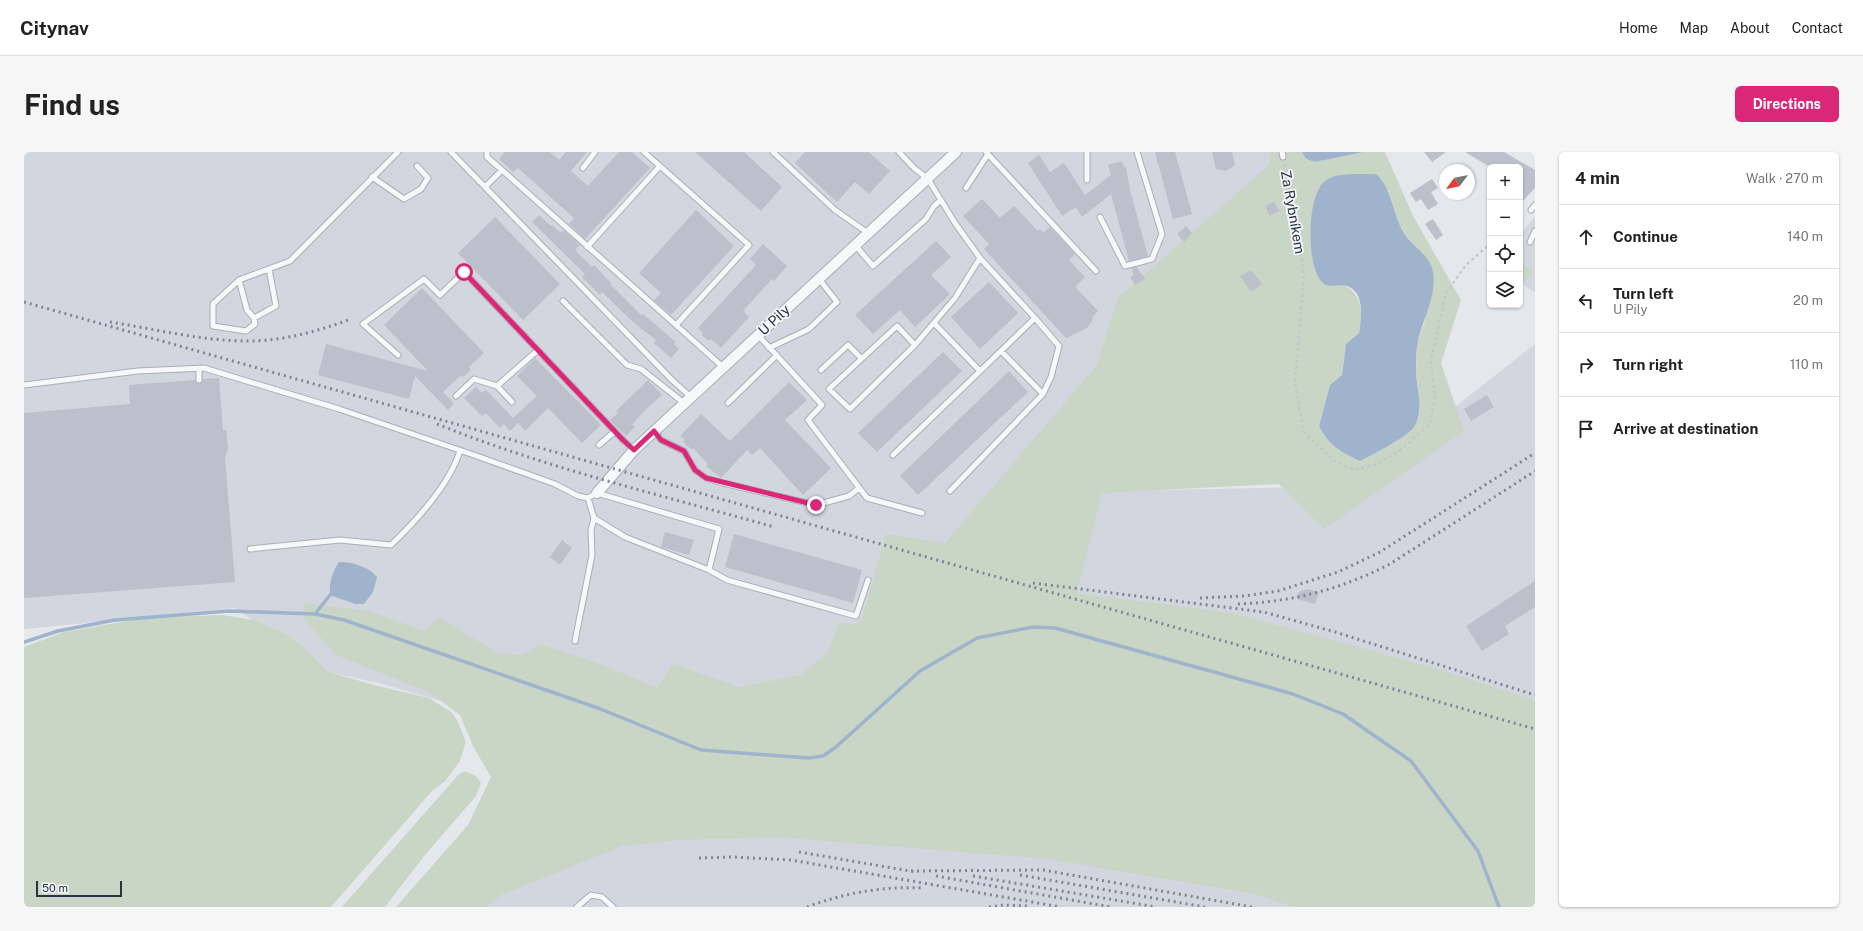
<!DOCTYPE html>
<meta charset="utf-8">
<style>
:root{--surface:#fff;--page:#f6f6f6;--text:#222;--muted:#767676;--line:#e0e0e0;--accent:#db2777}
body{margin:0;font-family:"Public Sans",sans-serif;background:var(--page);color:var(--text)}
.controls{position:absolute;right:12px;top:12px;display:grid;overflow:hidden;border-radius:6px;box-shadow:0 1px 3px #0004}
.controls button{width:36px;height:36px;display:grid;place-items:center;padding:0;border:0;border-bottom:1px solid var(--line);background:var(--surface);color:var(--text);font:20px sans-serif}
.compass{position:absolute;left:1415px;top:12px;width:36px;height:36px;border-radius:50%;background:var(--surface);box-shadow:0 1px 3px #0004;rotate:238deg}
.scale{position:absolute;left:12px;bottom:10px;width:86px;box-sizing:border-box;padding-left:4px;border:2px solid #2b3445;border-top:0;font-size:11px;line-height:14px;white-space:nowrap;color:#2b3445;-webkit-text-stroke:3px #f4f6f9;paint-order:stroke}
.stop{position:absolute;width:12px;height:12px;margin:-9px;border:3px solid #db2777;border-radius:50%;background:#fff}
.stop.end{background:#db2777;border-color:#fff;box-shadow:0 1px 4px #0008}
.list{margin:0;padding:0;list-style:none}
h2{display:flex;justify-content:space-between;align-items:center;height:52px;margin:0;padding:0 16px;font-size:17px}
h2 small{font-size:13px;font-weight:400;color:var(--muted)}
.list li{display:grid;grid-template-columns:26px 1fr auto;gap:12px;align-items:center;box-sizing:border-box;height:64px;padding:0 16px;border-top:1px solid var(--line)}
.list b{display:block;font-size:15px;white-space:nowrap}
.list p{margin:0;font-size:13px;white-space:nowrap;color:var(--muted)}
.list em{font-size:13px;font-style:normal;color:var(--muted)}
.icon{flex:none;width:22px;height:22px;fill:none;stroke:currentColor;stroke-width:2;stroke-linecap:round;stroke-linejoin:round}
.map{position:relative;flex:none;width:1511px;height:755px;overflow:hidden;border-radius:6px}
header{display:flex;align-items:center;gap:24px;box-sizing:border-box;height:56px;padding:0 20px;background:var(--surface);border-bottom:1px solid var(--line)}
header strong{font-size:19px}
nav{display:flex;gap:22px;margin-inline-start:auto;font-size:14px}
.intro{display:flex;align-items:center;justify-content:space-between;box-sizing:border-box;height:96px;padding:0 24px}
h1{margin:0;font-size:28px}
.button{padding:10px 18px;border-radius:6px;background:var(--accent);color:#fff;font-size:14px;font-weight:700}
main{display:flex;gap:24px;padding:0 24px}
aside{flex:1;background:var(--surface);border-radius:6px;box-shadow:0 1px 3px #0004}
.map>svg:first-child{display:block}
.built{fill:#d2d6de}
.green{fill:#c9d6c5;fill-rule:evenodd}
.water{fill:#9fb4cc}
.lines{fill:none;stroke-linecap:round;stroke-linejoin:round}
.stream{stroke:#9fb4cc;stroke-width:3.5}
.building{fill:#bbc0ca}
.service-casing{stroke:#a9aeb7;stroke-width:7}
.minor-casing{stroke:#a9aeb7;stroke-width:12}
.path{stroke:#c2c5cb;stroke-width:2;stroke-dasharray:3 3;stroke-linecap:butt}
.service{stroke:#f7f8fa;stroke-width:5}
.minor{stroke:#f7f8fa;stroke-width:10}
.rail{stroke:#7d8696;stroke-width:3;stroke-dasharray:2 4;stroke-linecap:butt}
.route{stroke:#db2777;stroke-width:5}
.labels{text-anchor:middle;stroke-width:3.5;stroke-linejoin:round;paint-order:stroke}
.street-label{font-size:14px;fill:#2b3445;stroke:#f4f6f9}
</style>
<header>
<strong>Citynav</strong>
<nav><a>Home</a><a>Map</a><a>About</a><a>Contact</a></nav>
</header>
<div class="intro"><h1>Find us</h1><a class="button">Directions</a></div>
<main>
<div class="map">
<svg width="1511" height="755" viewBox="0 0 1511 755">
<rect width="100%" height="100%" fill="#e4e7ec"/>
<!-- built -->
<path class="built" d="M 0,0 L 1251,0 L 1094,339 L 1279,335 L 1426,259 L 1511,192 L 1511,755 L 403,755 L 684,634 L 444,582 L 443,569 L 435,554 L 358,532 L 305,520 L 283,498 L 261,481 L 228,468 L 211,456 L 0,477 Z
M 1511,65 L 1511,140 L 1496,131 L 1496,82 Z"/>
<!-- green -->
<path class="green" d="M 1247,0 L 1278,0 L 1282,7 L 1291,10 L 1340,0 L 1361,0 L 1389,64 L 1437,148 L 1417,211 L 1440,279 L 1300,377 L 1255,332 L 1078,341 L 1053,441 L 1208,461 L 1407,515 L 1511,548 L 1511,755 L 1270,755 L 1231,742 L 1026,707 L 752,685 L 656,688 L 598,694 L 477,743 L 461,755 L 372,755 L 444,673 L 467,625 L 449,594 L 436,563 L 405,540 L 312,503 L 279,466 L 280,451 L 344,459 L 401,479 L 415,465 L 473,501 L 499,503 L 516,492 L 571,510 L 634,536 L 649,512 L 715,535 L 777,523 L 803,501 L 816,470 L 833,473 L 838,467 L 862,382 L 921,391 L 1073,213 L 1094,146 L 1245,13 ZM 1364,37 L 1374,70 L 1382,84 L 1399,102 L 1401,168 L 1393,192 L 1392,218 L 1396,257 L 1395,264 L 1389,276 L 1358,298 L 1336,309 C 1318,301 1304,293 1295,274 L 1306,233 L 1318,223 L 1322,192 L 1335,181 C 1339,160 1339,141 1317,132 ZM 1250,49 L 1256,59 L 1247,64 L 1241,54 ZM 1227,118 L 1237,132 L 1227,140 L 1217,124 Z
M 1496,108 L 1509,121 L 1496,133 Z
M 198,463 L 230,468 L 261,481 L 283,498 L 305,520 L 354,534 L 405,546 L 427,560 L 433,568 L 442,590 L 436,609 L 421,629 L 408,639 L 307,755 L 0,755 L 0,495 L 40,480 L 120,466 Z
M 441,619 L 452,624 L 457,631 L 452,644 L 401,703 L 361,755 L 318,755 L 435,622 Z"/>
<!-- water -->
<path class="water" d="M 1278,0 L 1340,0 L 1291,10 L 1282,7 Z
M 1352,22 C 1370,38 1368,65 1382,84 C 1390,95 1407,105 1409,120 C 1413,146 1397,169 1393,194 C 1392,202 1392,210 1392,218 C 1392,236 1401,258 1390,275 C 1383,285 1348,303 1336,309 C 1318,301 1304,293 1295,274 L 1306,233 L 1318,223 L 1322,192 L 1335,181 C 1337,170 1339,152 1333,142 C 1321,125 1307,140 1298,130 C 1282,115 1283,46 1299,31 C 1310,19 1337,23 1352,22 Z
M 315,410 C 328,410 344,414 353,425 L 349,440 L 340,452 L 331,452 L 306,443 C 305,430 308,421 315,410 Z"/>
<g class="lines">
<!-- stream -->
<path class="stream" d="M 291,462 L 306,443
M 0,490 L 34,479 L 91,468 L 205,459 L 291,462 L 320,468 L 574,556 L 677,598 L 785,606 L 799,604 L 812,595 L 896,519 L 953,486 L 1009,475 L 1031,476 L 1269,542 L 1319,562 L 1387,609 L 1454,699 L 1475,755"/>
</g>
<!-- building -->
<path class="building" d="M 481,0 L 526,0 L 535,8 L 542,0 L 563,0 L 547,19 L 564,34 L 595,0 L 608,0 L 626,16 L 561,87 L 545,72 L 550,66 L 494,16 L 489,20 L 475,7 Z
M 671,0 L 720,0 L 758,35 L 737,59 Z
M 781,0 L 845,0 L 866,19 L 845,42 L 831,30 L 813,50 L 771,11 Z
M 1131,0 L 1151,0 L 1168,62 L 1149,67 Z
M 1188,0 L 1208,0 L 1211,13 L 1202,19 L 1192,17 Z
M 1400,0 L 1422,0 L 1408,10 Z
M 1441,0 L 1480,0 L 1511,18 L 1511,36 L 1496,52 L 1496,15 L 1466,15 Z
M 1015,3 L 1026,20 L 1040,11 L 1061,43 L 1087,23 L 1084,13 L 1098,9 L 1100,15 L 1102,15 L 1106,38 L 1124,104 L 1105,109 L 1087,42 L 1058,65 L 1052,55 L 1038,64 L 1004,11 Z
M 1408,27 L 1414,36 L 1407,40 L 1414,52 L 1404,58 L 1397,47 L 1392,50 L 1386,41 Z
M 958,47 L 976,66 L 990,54 L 1014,79 L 1016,77 L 1019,81 L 1026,75 L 1051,102 L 1045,108 L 1061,125 L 1051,135 L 1074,159 L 1068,166 L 1069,168 L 1063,176 L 1042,186 L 960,97 L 965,92 L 939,64 Z
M 1250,49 L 1256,59 L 1246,64 L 1241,54 Z
M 672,58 L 710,94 L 647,163 L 630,148 L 637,141 L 615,121 Z
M 515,63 L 527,74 L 528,73 L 537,81 L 539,78 L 556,93 L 551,98 L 568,115 L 570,113 L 587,131 L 586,132 L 617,163 L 619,162 L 652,190 L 650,192 L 655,197 L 647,206 L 630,191 L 632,188 L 610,171 L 578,140 L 576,143 L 558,125 L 561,122 L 508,70 Z
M 471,65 L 536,132 L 499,168 L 434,101 Z
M 1409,67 L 1419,83 L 1412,88 L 1401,72 Z
M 1162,74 L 1168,81 L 1160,90 L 1153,82 Z
M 912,89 L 927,105 L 907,123 L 926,142 L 891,175 L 876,158 L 849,182 L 831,163 Z
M 739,92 L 763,114 L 750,129 L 748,127 L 719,159 L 725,165 L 697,196 L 687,187 L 685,189 L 678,183 L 679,181 L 674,176 L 732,113 L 726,107 Z
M 1112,115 L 1121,126 L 1112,133 L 1106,126 L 1109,123 L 1108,116 Z
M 1227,118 L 1238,132 L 1227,140 L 1216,124 Z
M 965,130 L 994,161 L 956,197 L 927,165 Z
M 398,136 L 460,201 L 445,215 L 447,218 L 439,225 L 437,223 L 419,240 L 430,251 L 424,258 L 391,224 L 385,247 L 294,223 L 302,192 L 404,219 L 360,173 Z
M 919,200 L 938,219 L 853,300 L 834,281 Z
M 511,206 L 577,273 L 558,291 L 524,256 L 501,279 L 494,271 L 486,279 L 480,272 L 476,276 L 462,261 L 458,264 L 440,246 L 452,235 L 458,241 L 462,238 L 492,269 L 489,266 L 513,244 L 493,224 Z
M 985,219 L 1004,240 L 894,343 L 876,324 Z
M 195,226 L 199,278 L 202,278 L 204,296 L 201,306 L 211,430 L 0,446 L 0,261 L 106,252 L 105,233 L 171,228 L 175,232 L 179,227 Z
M 624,228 L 638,243 L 619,260 L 608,273 L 611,275 L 602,284 L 586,268 L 594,261 L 592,259 Z
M 765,230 L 783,248 L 761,268 L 807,316 L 779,343 L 736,296 L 728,303 L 723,298 L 697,326 L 682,314 L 684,312 L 669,296 L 668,298 L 659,290 L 661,288 L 656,284 L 677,262 L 706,289 Z
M 1463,243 L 1470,255 L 1447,269 L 1440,257 Z
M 641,380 L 670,388 L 665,403 L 637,395 Z
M 710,382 L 838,418 L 829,451 L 701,415 Z
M 538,388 L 548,396 L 536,413 L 526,405 Z
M 1511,429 L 1511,455 L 1481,474 L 1485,482 L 1458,499 L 1442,474 Z
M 1283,437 L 1295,440 L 1291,452 L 1273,447 L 1275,440 Z"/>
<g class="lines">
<defs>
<path id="service" d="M 427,0 L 649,229 L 667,245
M 620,0 L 725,93 L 652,173
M 749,0 L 811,58 L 844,81
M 875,0 L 890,16 L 904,27 L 931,71 L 956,106 L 931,146 L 891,193 L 826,257 L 805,237 L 873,174 L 891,193
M 962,0 L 1072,119
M 1258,0 L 1259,5
M 559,16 L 571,0
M 478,18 L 699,215
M 348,25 L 380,47 L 397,37 L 404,26 L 393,14
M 1063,28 L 1063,0
M 461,35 L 478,18 L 463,5 L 463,0
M 942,36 L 964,2
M 1507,58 L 1511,53
M 1076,65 L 1101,114 L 1128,107 L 1138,82 L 1113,0
M 1506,90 L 1511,79
M 831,93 L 849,114 L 902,67 L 910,54 L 917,48
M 563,95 L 636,14
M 215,128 L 223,158 L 230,166 L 231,172 L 222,179 L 189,174 L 189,152 L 215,128 L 266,109 L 374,0
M 539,149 L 603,213 L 617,217 L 660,251
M 230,166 L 252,154 L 245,117
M 1011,166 L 1035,194 L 1027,225 L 1019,242
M 910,171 L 956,219
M 734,183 L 798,253 L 784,268 L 843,346 L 898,361
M 745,196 L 785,177 L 813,150 L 795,127
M 374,203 L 339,172 L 400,127 L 416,143 L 440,120 L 599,288 L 610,298
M 797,218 L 824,193 L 837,206
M 175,228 L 175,216
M 0,233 L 114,219 L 180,216 L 315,257 L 447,302 L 531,332 L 554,344 L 564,346 L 573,341 L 695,377 L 685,418
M 473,234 L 488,250
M 432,244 L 450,227 L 473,234 L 514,198
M 704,251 L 753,203
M 630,279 L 637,288 L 660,299 L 671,318 L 682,326 L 699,331 L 792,353 L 825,344 L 835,336
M 575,293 L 590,280
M 869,303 L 1011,166 L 956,106
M 926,339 L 1019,242 L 977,199
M 564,346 L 570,366 L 601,385 L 685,418 L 703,428 L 832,464 L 844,428
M 226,397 L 316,388 L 367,393 C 393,368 425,333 436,299
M 551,489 L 568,403 L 567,378 L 570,366
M 553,755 L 567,743 L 578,745 L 589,755"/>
<path id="minor" d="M 573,341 L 610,298 L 932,0"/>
</defs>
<!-- service casing -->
<use href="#service" class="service-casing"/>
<!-- minor casing -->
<use href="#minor" class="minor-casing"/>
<!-- path -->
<path class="path" d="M 1260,12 L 1280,121 L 1271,231 L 1280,280 L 1309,308 L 1331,318 L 1353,312 L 1378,297 L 1406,272 L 1411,245 L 1407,208 L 1422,141 L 1442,113 L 1466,92
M 1496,67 L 1501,63"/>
<!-- service -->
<use href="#service" class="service"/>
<!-- minor -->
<use href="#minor" class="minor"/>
<!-- rail -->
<path class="rail" d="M 0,150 L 1511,577
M 86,170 C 131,177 178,189 224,189 C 260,189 294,179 327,167
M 413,272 C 522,316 637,343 750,375
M 1009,431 L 1240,460 L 1311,480 L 1511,543
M 1176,446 L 1220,444 L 1254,439 L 1314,420 L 1356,400 L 1511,301
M 1214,452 C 1268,450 1318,437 1366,412 L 1511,319
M 775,700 L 892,720
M 675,706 L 709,705 L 767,708 L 1037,755
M 887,719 L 1019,718 L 1228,755
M 996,723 L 1181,755
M 912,724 L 1087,755
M 949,724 L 1132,755
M 783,755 C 820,741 859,734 900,736
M 965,755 L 979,753 L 1003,754"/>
</g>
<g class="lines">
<!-- route -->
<path class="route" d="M 440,120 L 599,288 L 610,298 L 630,279 L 637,288 L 660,299 L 671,318 L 682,326 L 792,353"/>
</g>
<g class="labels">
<!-- street labels -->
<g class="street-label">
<text transform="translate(1269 60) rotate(80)" y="5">Za Rybníkem</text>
<text transform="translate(750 168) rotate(-43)" y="5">U Pily</text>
</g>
</g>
</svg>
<div class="controls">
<button>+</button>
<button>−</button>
<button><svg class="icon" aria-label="locate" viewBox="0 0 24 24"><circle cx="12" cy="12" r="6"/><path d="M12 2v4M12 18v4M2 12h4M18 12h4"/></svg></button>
<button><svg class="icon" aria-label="layers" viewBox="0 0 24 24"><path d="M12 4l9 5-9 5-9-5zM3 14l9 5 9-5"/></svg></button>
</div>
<svg class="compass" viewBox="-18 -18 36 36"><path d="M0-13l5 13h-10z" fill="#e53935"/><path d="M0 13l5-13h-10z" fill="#767676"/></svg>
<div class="scale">50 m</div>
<div class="stop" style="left:440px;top:120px"></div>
<div class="stop end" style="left:792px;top:353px"></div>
</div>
<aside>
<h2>4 min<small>Walk · 270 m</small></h2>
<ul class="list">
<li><svg class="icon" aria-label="ahead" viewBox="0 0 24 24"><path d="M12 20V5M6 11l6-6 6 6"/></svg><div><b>Continue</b></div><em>140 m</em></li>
<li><svg class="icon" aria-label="left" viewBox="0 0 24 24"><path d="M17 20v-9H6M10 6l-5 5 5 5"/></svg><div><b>Turn left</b><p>U Pily</p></div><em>20 m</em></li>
<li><svg class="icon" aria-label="right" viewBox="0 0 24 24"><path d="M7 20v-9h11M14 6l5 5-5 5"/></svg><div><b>Turn right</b></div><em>110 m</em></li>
<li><svg class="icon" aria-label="arrive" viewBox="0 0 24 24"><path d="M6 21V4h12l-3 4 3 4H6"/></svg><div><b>Arrive at destination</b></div></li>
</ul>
</aside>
</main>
